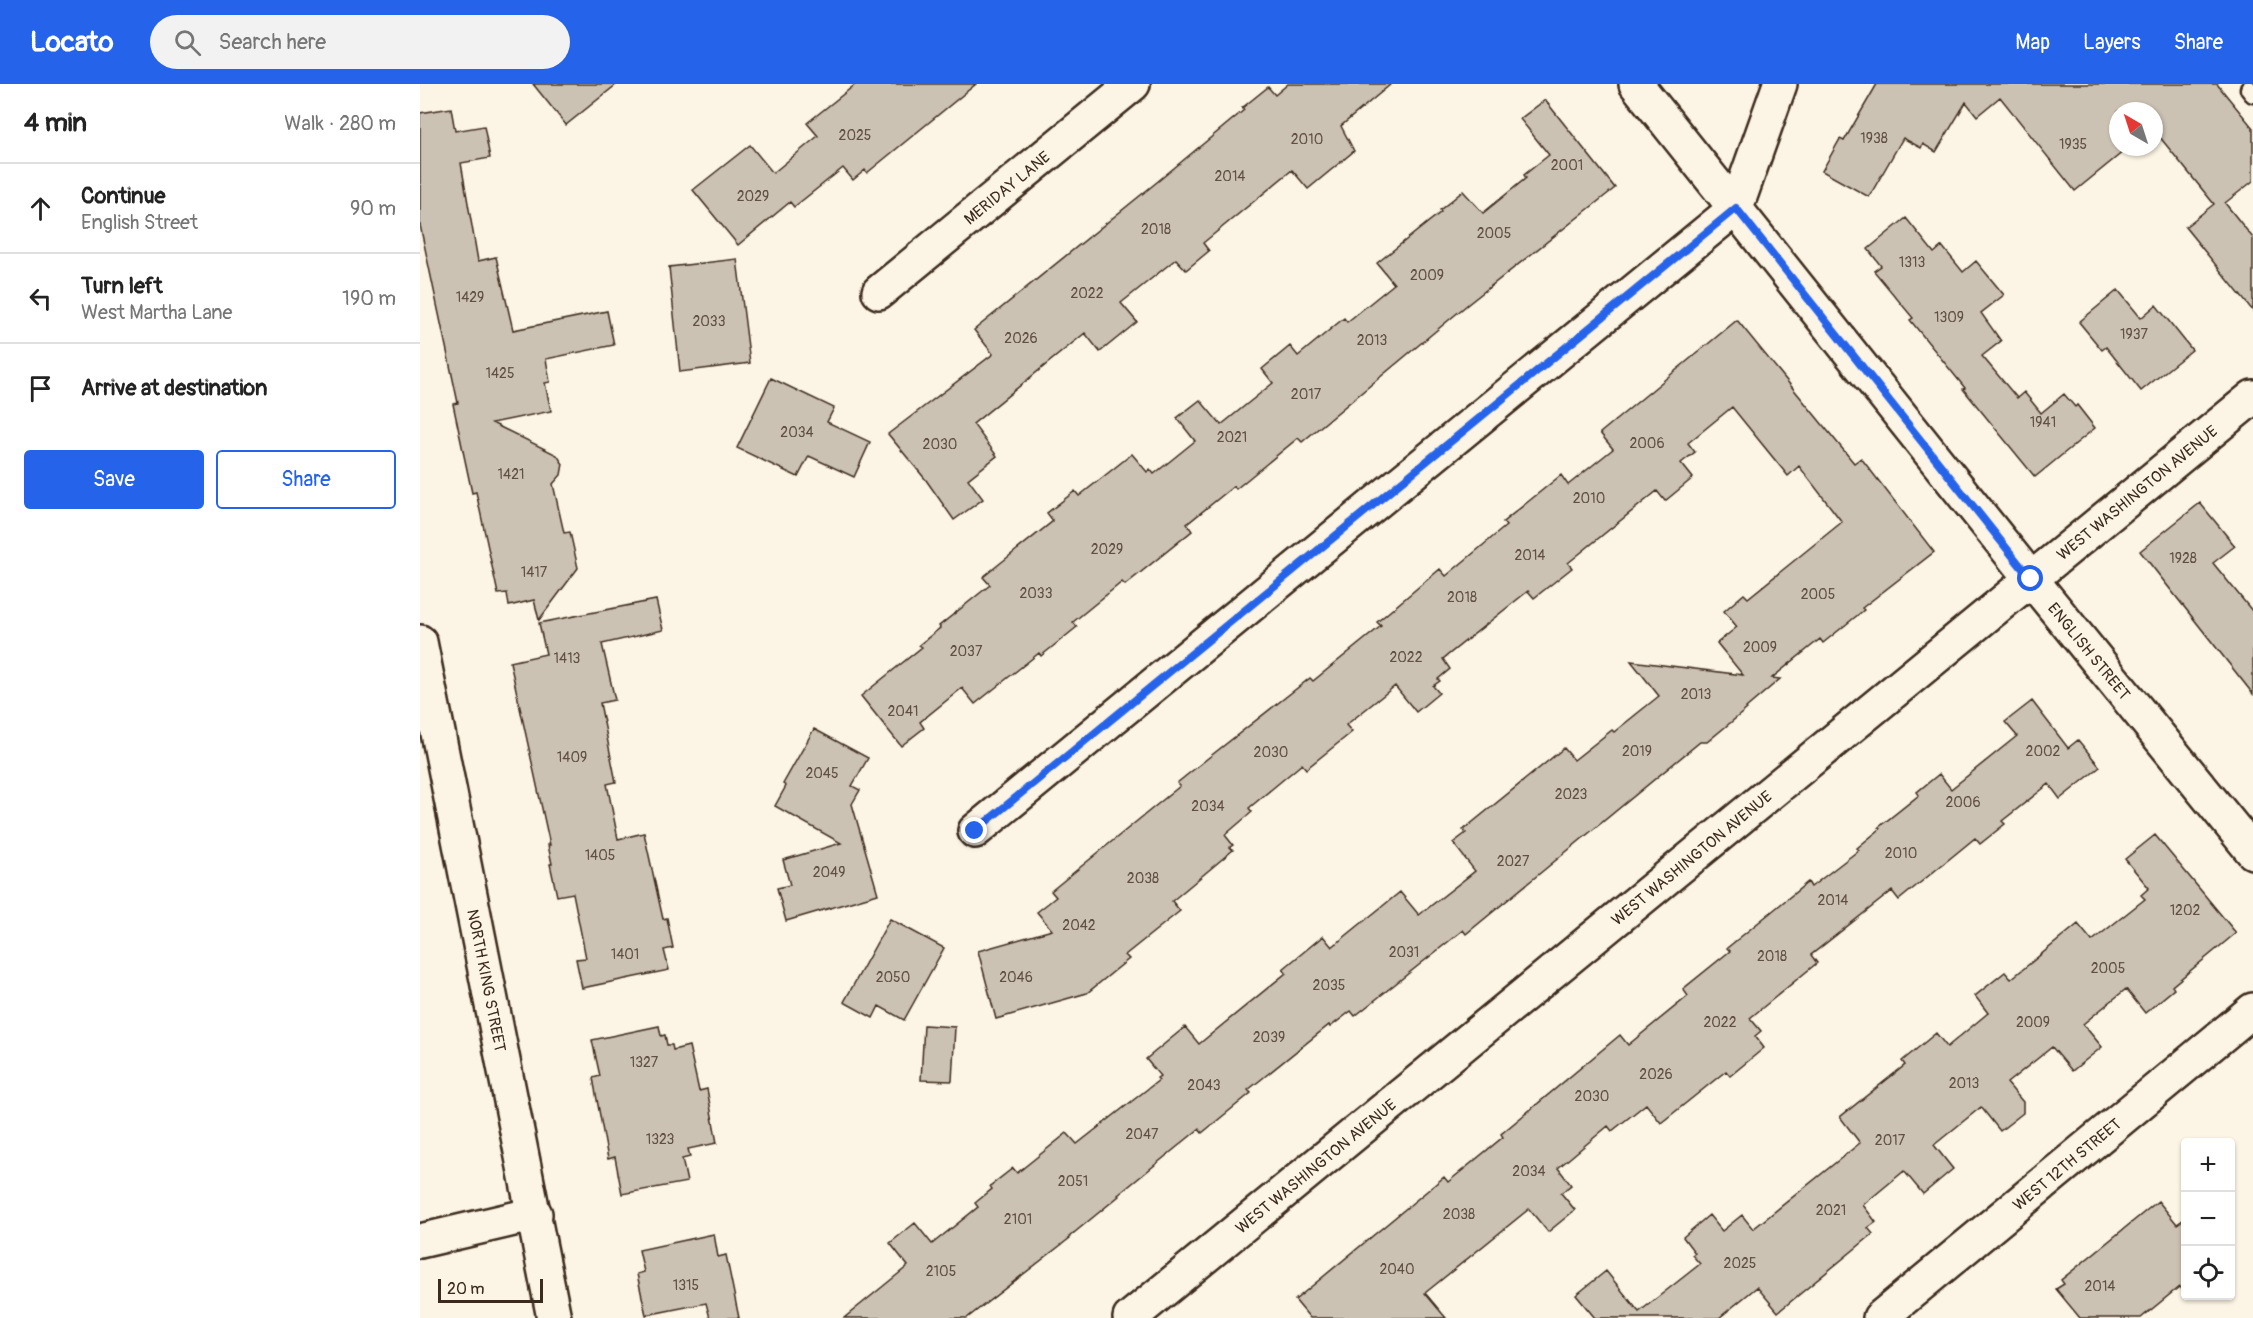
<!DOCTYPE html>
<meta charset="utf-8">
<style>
:root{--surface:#fff;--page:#f2f2f2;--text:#222;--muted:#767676;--line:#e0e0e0;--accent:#2563eb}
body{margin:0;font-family:Pangolin,sans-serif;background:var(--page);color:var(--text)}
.controls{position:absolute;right:18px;bottom:18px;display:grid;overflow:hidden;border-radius:6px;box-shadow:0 2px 4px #0004}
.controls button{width:54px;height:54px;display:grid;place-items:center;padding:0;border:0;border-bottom:2px solid var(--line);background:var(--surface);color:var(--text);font:30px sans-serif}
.compass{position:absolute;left:1689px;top:18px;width:54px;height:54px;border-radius:50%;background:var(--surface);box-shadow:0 2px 4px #0004;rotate:321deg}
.scale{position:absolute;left:18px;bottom:15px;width:105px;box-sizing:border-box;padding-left:6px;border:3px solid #3b2a1e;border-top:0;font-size:16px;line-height:21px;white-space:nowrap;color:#3b2a1e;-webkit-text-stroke:4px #fcf5e5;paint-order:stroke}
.stop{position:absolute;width:18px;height:18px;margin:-14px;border:4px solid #2563eb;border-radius:50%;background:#fff}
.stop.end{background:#2563eb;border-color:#fff;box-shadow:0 2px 6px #0008}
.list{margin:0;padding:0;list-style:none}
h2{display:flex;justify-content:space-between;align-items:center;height:78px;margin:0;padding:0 24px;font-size:26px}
h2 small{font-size:20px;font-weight:400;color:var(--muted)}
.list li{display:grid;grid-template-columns:39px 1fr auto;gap:18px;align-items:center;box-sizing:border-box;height:90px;padding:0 24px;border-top:2px solid var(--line)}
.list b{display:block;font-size:22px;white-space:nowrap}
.list p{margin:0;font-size:20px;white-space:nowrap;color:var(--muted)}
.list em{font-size:20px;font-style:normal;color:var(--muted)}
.actions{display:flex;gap:12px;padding:18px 24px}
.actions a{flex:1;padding:14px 0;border:2px solid var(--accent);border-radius:6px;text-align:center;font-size:21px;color:var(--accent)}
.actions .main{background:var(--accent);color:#fff}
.icon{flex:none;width:33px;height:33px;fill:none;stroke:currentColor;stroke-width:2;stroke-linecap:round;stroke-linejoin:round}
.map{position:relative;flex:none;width:1833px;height:1234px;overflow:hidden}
header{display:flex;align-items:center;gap:36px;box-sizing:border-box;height:84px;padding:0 30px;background:var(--accent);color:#fff}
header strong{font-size:28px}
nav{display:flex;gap:33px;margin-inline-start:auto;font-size:21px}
.search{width:420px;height:54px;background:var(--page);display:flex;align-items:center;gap:15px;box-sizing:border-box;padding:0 21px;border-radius:33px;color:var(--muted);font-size:22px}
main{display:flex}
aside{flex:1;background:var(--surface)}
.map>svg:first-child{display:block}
.building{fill:#ccc2b3;stroke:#3b2a1e;stroke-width:1.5}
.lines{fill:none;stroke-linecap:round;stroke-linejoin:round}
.lane-casing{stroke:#3b2a1e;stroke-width:21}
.street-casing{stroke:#3b2a1e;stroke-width:38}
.secondary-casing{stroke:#3b2a1e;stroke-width:38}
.lane{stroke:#fcf5e5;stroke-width:16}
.street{stroke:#fcf5e5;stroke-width:33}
.secondary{stroke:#fcf5e5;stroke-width:33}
.route{stroke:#2563eb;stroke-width:8}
.labels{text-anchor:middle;stroke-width:5;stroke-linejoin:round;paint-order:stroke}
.number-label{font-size:14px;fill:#5f5043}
.street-label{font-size:16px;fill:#3b2a1e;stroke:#fcf5e5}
</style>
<header>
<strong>Locato</strong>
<div class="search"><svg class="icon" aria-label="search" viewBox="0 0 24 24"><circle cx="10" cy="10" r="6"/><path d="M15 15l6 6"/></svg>Search here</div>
<nav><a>Map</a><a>Layers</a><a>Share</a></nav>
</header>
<main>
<aside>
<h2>4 min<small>Walk · 280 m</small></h2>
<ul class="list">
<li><svg class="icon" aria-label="ahead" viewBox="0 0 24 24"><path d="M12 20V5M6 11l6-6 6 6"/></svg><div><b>Continue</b><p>English Street</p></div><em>90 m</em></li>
<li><svg class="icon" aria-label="left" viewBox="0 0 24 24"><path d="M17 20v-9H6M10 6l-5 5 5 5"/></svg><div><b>Turn left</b><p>West Martha Lane</p></div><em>190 m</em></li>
<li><svg class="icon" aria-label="arrive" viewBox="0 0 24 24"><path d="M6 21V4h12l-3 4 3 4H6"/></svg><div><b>Arrive at destination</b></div></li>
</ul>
<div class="actions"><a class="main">Save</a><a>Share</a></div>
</aside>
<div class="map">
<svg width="1833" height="1234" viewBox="0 0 1833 1234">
<rect width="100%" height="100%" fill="#fcf5e5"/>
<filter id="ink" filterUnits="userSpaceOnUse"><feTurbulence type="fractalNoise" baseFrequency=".0167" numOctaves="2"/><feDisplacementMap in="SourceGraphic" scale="12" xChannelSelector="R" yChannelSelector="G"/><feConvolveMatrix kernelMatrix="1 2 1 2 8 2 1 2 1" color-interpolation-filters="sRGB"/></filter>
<g filter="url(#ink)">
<!-- building -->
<path class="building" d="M 113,0 L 197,0 L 146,41 Z
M 436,0 L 556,0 L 447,89 L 445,86 L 433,96 L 423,84 L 374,123 L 370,118 L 318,161 L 273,106 L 330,61 L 353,89 L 398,52 L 387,39 Z
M 868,0 L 971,0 L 921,42 L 934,67 L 888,105 L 872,86 L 783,159 L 789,167 L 766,186 L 756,175 L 701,219 L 717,238 L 680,268 L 665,249 L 553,340 L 577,372 L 548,395 L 563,415 L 534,436 L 506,396 L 468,350 L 573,270 L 554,246 L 737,98 L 824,26 L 822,24 L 848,3 L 855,11 Z
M 1457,0 L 1797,0 L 1833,44 L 1833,97 L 1805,119 L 1833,154 L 1833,227 L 1765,143 L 1794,120 L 1734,46 L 1734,27 L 1698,27 L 1698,63 L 1709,63 L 1655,107 L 1580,13 L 1557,32 L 1546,18 L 1516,68 L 1503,60 L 1501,64 L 1483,54 L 1449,113 L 1402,87 L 1420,55 L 1424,57 Z
M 1125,16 L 1195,104 L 1047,221 L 882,358 L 878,354 L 816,405 L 814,402 L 767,440 L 772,447 L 705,501 L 702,498 L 653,538 L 657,543 L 621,572 L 619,569 L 555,620 L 542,604 L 500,638 L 504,644 L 481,662 L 441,612 L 502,563 L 499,561 L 520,544 L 519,542 L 570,501 L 563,493 L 633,437 L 627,429 L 655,407 L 659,412 L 712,370 L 727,388 L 730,385 L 734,390 L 775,357 L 757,334 L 780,316 L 801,341 L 853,299 L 842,285 L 870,262 L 878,272 L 924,234 L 927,238 L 974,200 L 957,179 L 1021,128 L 1020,126 L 1043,107 L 1063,129 L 1106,94 L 1104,91 L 1129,71 L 1100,35 Z
M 31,24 L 35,47 L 64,42 L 70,74 L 41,79 L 58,177 L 76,173 L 93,246 L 187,227 L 194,261 L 126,275 L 130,298 L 125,299 L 131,327 L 72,339 L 137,371 L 143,380 L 141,391 L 133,400 L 144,449 L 150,448 L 158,484 L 119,536 L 114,516 L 89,522 L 87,509 L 78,510 L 56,408 L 52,409 L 33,320 L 38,319 L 0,141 L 0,29 Z
M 1486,134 L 1514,169 L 1522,162 L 1543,188 L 1556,177 L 1584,211 L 1561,229 L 1581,257 L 1562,272 L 1597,314 L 1604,308 L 1621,329 L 1644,310 L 1655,323 L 1657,321 L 1675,344 L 1615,393 L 1543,305 L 1545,304 L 1490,236 L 1493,234 L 1454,187 L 1461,182 L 1448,165 Z
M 317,175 L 330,279 L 260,288 L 249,183 Z
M 1698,206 L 1721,234 L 1736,221 L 1772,266 L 1721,307 L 1686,263 L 1682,266 L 1659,238 Z
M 1317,236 L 1434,379 L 1441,374 L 1514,468 L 1442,524 L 1444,526 L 1403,559 L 1400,555 L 1352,594 L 1360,595 L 1326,624 L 1327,625 L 1287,658 L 1280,658 L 1046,850 L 1043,846 L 935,932 L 931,927 L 910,943 L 909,941 L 828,1006 L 831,1009 L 782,1049 L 779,1045 L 698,1111 L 699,1112 L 649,1153 L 650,1154 L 547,1234 L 424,1234 L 488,1182 L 470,1159 L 495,1139 L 512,1160 L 558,1123 L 555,1119 L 572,1105 L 570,1102 L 593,1084 L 597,1089 L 647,1049 L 657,1060 L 739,996 L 737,994 L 740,992 L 726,975 L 765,943 L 779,960 L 866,889 L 863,885 L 903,852 L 912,863 L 980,808 L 999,831 L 1055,787 L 1033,759 L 1046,749 L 1043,746 L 1144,664 L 1154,676 L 1192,646 L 1194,648 L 1239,612 L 1211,577 L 1323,591 L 1297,559 L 1317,543 L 1304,527 L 1324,510 L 1328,514 L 1422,438 L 1379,382 L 1368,392 L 1312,323 L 1268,359 L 1275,368 L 1261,379 L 1273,394 L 1245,417 L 1237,407 L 1148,479 L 1152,484 L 1114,514 L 1108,507 L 1023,575 L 1030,585 L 1018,595 L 1020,597 L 1013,602 L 1019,609 L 996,628 L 975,602 L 926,641 L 932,648 L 886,685 L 882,680 L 829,724 L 832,728 L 805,751 L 813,761 L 810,763 L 813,766 L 752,817 L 760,827 L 705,871 L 709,875 L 667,909 L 576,935 L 558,867 L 632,846 L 617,828 L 636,813 L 631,807 L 760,702 L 757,699 L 788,674 L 890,594 L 893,597 L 961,542 L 957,538 L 1020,485 L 1026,492 L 1086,442 L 1083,438 L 1141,391 L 1148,401 L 1193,365 L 1180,349 Z
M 351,294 L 414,324 L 407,338 L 450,358 L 434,393 L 389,372 L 378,393 L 317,364 Z
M 1780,419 L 1815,462 L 1793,479 L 1833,528 L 1833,610 L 1720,467 Z
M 236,516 L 243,546 L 182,560 L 195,616 L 180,619 L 196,698 L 187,700 L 198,755 L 224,749 L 243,835 L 247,834 L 253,864 L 244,866 L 249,886 L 162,904 L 156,875 L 166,874 L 153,809 L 137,812 L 130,780 L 132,780 L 128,761 L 130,761 L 90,578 L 126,570 L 119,539 Z
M 1612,617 L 1648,664 L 1658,656 L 1680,683 L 1640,715 L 1629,700 L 1582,737 L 1585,740 L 1560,760 L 1555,754 L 1479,816 L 1472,807 L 1391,871 L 1397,879 L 1330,934 L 1341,947 L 1335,952 L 1344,964 L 1310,992 L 1306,987 L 1241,1039 L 1226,1020 L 1192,1047 L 1188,1042 L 1138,1084 L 1151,1101 L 1141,1109 L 1155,1126 L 1128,1148 L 1109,1125 L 1005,1209 L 1026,1234 L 890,1234 L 875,1216 L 1024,1093 L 1028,1098 L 1083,1053 L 1081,1050 L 1200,951 L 1208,961 L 1268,912 L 1263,905 L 1310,867 L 1307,864 L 1388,798 L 1391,803 L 1439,766 L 1437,764 L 1460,745 L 1459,743 L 1499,711 L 1497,708 L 1519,690 L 1531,705 L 1597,652 L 1585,638 Z
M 394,645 L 448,674 L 432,702 L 440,706 L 432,720 L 458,810 L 366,837 L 357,804 L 370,801 L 363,776 L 421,759 L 355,722 L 366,702 L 363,700 Z
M 1735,751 L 1816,849 L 1752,902 L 1754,905 L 1725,929 L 1706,905 L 1663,940 L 1682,963 L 1652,987 L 1632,963 L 1587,999 L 1603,1018 L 1603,1029 L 1580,1047 L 1561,1023 L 1514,1061 L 1533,1085 L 1503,1110 L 1484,1087 L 1443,1121 L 1456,1138 L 1448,1144 L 1453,1150 L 1358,1228 L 1337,1203 L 1299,1234 L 1175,1234 L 1156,1211 L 1186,1187 L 1219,1228 L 1280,1180 L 1272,1171 L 1275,1169 L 1263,1153 L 1289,1131 L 1302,1147 L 1322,1131 L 1333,1145 L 1440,1059 L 1420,1033 L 1485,981 L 1482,977 L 1516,949 L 1527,963 L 1568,929 L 1555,912 L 1585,888 L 1591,895 L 1658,840 L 1672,857 L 1725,815 L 1721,811 L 1729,804 L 1705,775 Z
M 470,835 L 524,864 L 484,936 L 459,922 L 453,934 L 424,918 Z
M 504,941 L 535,943 L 532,997 L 501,996 Z
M 239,942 L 241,952 L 245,951 L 247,961 L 252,961 L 253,966 L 269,962 L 279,1007 L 287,1005 L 297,1059 L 268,1065 L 270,1073 L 262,1075 L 267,1098 L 202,1110 L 195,1073 L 188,1075 L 173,994 L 180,992 L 172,956 Z
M 1738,1117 L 1757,1140 L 1763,1136 L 1766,1139 L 1766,1210 L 1759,1203 L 1721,1234 L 1660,1234 L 1636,1205 L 1644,1200 L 1641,1196 Z
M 294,1150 L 298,1173 L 306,1171 L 319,1234 L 290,1234 L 286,1219 L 226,1231 L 217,1190 L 224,1188 L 219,1166 Z"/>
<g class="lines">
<defs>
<path id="lane" d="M 1829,5 L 1833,10"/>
<g id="street">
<path id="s1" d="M 459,208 L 713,0"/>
<path id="s2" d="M 0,558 L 134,1234"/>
<path d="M 555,747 L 1316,124 L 1360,0"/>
<path d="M 0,1157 L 115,1130"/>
<path id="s3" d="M 1460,1234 L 1833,926"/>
</g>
<g id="secondary">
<path id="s4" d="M 1216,0 L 1611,495 L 1833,768"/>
<path id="s5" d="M 710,1234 L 1833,313"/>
</g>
</defs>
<!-- lane casing -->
<use href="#lane" class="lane-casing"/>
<!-- street casing -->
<use href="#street" class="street-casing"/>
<!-- secondary casing -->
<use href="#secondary" class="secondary-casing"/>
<!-- lane -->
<use href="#lane" class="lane"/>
<!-- street -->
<use href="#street" class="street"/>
<!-- secondary -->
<use href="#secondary" class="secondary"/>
</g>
</g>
<g class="lines" filter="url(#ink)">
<!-- route -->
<path class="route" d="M 555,747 L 1316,124 L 1611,495"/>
</g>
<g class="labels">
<!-- number labels -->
<g class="number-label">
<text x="435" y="56">2025</text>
<text x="1454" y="59">1938</text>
<text x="887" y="60">2010</text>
<text x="1653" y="65">1935</text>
<text x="1147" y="86">2001</text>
<text x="810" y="97">2014</text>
<text x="333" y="117">2029</text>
<text x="736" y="150">2018</text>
<text x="1074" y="154">2005</text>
<text x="1492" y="183">1313</text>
<text x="1007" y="196">2009</text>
<text x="667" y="214">2022</text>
<text x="50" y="218">1429</text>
<text x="1529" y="238">1309</text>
<text x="289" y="242">2033</text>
<text x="1714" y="255">1937</text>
<text x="601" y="259">2026</text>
<text x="952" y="261">2013</text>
<text x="80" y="294">1425</text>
<text x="886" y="315">2017</text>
<text x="1623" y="343">1941</text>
<text x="377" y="353">2034</text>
<text x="812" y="358">2021</text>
<text x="1227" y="364">2006</text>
<text x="520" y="365">2030</text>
<text x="91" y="395">1421</text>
<text x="1169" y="419">2010</text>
<text x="687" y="470">2029</text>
<text x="1110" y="476">2014</text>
<text x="1763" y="479">1928</text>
<text x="114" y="493">1417</text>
<text x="616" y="514">2033</text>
<text x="1398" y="515">2005</text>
<text x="1042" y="518">2018</text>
<text x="1340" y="568">2009</text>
<text x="546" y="572">2037</text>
<text x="986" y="578">2022</text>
<text x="147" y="579">1413</text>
<text x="1276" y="615">2013</text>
<text x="483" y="632">2041</text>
<text x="1217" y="672">2019</text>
<text x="1623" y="672">2002</text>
<text x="851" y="673">2030</text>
<text x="152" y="678">1409</text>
<text x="402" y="694">2045</text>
<text x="1151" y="715">2023</text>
<text x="1543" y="723">2006</text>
<text x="788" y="727">2034</text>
<text x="1481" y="774">2010</text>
<text x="180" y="776">1405</text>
<text x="1093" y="782">2027</text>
<text x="409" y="793">2049</text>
<text x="723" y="799">2038</text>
<text x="1413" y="821">2014</text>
<text x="1765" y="831">1202</text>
<text x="659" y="846">2042</text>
<text x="984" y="873">2031</text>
<text x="205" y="875">1401</text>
<text x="1352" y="877">2018</text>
<text x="1688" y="889">2005</text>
<text x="473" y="898">2050</text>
<text x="596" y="898">2046</text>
<text x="909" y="906">2035</text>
<text x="1300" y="943">2022</text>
<text x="1613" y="943">2009</text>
<text x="849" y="958">2039</text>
<text x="224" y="983">1327</text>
<text x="1236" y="995">2026</text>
<text x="1544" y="1004">2013</text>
<text x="784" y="1006">2043</text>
<text x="1172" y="1017">2030</text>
<text x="722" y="1055">2047</text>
<text x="240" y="1060">1323</text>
<text x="1470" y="1061">2017</text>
<text x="1109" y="1092">2034</text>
<text x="653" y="1102">2051</text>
<text x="1411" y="1131">2021</text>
<text x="1039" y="1135">2038</text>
<text x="598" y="1140">2101</text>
<text x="1320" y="1184">2025</text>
<text x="977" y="1190">2040</text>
<text x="521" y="1192">2105</text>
<text x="266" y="1206">1315</text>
<text x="1680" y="1207">2014</text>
</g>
<!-- street labels -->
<g class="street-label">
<text dy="6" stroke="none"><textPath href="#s1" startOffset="165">MERIDAY LANE</textPath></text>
<text dy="6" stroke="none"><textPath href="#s5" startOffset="1302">WEST WASHINGTON AVENUE</textPath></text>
<text dy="6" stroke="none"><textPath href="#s4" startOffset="726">ENGLISH STREET</textPath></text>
<text dy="6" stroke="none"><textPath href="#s5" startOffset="726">WEST WASHINGTON AVENUE</textPath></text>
<text dy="6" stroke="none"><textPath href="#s2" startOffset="345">NORTH KING STREET</textPath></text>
<text dy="6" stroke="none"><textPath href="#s3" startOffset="242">WEST 12TH STREET</textPath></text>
<text dy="6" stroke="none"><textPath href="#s5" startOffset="240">WEST WASHINGTON AVENUE</textPath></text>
</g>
</g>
</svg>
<div class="controls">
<button>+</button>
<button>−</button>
<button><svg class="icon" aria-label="locate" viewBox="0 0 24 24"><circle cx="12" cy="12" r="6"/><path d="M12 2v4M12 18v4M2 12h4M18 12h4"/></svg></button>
</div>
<svg class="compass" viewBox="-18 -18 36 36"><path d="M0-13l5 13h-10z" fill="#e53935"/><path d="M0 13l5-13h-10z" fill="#767676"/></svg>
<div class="scale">20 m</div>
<div class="stop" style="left:1611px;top:495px"></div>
<div class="stop end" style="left:555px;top:747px"></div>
</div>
</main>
